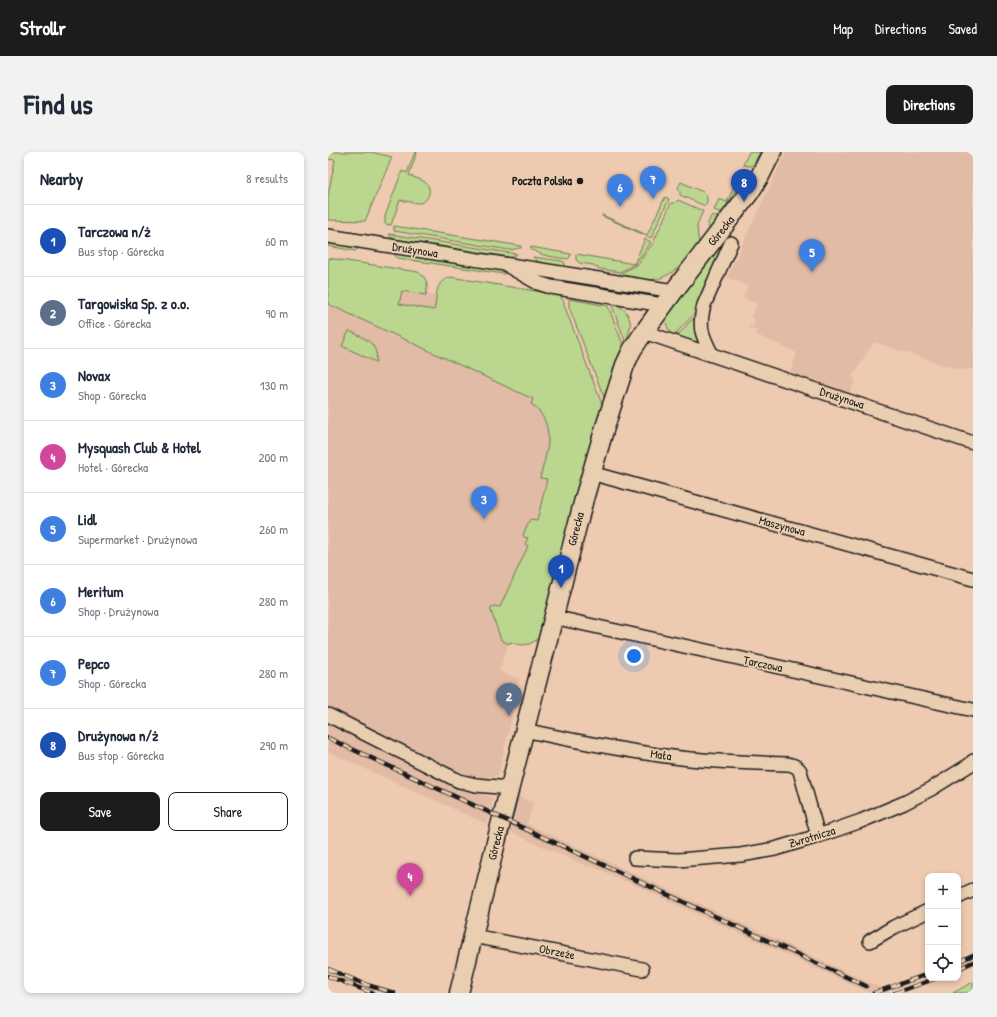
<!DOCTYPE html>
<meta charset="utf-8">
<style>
:root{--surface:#fff;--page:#f2f2f3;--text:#1f2937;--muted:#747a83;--line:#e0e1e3;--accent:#1c1c1c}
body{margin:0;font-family:"Patrick Hand",sans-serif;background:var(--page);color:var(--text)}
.controls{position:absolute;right:12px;bottom:12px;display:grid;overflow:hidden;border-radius:8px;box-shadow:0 2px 6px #0003}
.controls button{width:36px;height:36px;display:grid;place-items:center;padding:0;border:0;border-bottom:1px solid var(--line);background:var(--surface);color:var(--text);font:20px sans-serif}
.you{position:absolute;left:306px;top:504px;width:14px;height:14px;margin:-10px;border:3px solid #fff;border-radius:50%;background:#1a73e8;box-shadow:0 0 0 6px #1a73e833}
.badge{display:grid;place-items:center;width:26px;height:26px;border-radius:50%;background:var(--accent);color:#fff;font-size:13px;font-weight:700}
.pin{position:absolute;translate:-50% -33px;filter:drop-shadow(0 1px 2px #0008)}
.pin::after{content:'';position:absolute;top:21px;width:14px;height:12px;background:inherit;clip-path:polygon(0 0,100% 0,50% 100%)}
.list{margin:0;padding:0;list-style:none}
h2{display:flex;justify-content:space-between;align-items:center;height:52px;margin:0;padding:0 16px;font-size:17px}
h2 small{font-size:13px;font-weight:400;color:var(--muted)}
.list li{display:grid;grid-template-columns:26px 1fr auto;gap:12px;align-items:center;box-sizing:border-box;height:72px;padding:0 16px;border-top:1px solid var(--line)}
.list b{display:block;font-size:15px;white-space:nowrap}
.list p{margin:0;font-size:13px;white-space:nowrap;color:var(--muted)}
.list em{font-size:13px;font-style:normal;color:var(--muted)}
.actions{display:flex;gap:8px;padding:12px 16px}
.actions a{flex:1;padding:9px 0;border:1px solid var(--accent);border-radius:8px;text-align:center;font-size:14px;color:var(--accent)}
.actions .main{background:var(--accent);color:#fff}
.icon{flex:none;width:22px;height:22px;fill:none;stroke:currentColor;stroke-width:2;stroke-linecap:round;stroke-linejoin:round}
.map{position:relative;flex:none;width:645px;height:841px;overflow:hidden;border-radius:8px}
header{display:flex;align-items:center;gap:24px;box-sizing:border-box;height:56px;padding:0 20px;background:var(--accent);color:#fff}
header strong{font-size:19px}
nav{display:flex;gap:22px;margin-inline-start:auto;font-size:14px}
.intro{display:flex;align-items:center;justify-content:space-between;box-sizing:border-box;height:96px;padding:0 24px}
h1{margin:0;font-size:28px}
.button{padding:10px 18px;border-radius:8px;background:var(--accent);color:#fff;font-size:14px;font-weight:700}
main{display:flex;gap:24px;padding:0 24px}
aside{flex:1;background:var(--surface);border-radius:8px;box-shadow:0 2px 6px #0003}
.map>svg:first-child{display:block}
.built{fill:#e1bba5}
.green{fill:#bbd68e;stroke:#6c7955}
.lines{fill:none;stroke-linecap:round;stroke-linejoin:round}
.street-casing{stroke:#1c1c1c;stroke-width:16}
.secondary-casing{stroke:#1c1c1c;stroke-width:21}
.street{stroke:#e9ceb0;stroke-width:13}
.secondary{stroke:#e9ceb0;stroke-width:18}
.rail-casing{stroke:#1c1c1c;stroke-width:4.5}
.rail{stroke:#e9ceb0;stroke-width:3;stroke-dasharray:9;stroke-linecap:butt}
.poi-dot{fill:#1c1c1c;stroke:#e9ceb0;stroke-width:1.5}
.labels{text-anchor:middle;stroke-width:3.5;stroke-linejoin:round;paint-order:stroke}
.poi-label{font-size:12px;font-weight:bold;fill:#1c1c1c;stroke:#e9ceb0;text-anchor:end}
.street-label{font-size:12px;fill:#1c1c1c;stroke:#e9ceb0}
</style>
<header>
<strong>Strollr</strong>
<nav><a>Map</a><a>Directions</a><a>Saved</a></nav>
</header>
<div class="intro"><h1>Find us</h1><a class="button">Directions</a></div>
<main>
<aside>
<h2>Nearby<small>8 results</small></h2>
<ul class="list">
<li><span class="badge" style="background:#1a4fb4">1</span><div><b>Tarczowa n/ż</b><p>Bus stop · Górecka</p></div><em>60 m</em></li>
<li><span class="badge" style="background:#5c6f8a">2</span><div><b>Targowiska Sp. z o.o.</b><p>Office · Górecka</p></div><em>90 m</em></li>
<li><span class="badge" style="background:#3f7fe0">3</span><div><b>Novax</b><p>Shop · Górecka</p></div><em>130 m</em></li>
<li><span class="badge" style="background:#d1479c">4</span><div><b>Mysquash Club &amp; Hotel</b><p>Hotel · Górecka</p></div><em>200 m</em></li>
<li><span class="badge" style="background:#3f7fe0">5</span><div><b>Lidl</b><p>Supermarket · Drużynowa</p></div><em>260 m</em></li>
<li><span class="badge" style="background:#3f7fe0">6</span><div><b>Meritum</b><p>Shop · Drużynowa</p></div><em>280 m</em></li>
<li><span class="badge" style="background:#3f7fe0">7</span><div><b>Pepco</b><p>Shop · Górecka</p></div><em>280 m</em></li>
<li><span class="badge" style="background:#1a4fb4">8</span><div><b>Drużynowa n/ż</b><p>Bus stop · Górecka</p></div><em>290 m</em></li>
</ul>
<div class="actions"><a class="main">Save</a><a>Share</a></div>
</aside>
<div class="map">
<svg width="645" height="841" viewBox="0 0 645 841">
<rect width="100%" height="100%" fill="#eecab0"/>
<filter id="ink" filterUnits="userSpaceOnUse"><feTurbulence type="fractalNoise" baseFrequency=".025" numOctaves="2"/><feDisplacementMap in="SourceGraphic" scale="8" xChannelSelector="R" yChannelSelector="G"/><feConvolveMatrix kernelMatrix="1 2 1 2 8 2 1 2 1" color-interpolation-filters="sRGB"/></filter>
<g filter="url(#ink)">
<!-- built -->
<path class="built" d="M 458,0 L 645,0 L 645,217 L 632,218 L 546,190 L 524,225 L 527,228 L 522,241 L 462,222 L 469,201 L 429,183 L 430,178 L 420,175 L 421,173 L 425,174 L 427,167 L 423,165 L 429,152 L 415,145 L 420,134 L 399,125 Z
M 0,127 L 220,160 L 241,208 L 217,363 L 179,495 L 171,519 L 191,527 L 181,578 L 170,624 L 144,626 L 71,592 L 0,558 Z
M 0,568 L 165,647 L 159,672 L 0,600 Z
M 191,645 L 205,651 L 199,672 L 564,841 L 542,841 L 262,713 L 261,715 L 180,679 L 181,673 Z"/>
<!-- green -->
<path class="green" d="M 0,0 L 43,0 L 64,5 L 37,69 L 0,68 L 0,43 L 7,8 L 0,7 Z
M 87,0 L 89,0 L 81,23 C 86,26 94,27 98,31 C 105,38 100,50 91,51 C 85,51 78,49 72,48 L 63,73 L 57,72 L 57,64 L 74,19 L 79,21 Z
M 421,0 L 432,0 L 425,13 L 423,14 L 415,13 Z
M 413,18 L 419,21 L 394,60 L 391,60 L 386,58 L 391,47 L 399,50 Z
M 421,22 L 425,23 L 394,67 L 386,76 L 381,76 C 378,72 382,67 384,63 L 392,66 Z
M 353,30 L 375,40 C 380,44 380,49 377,54 L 352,43 L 352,40 L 350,36 Z
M 337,45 L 341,47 L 323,86 L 274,64 L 274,63 L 319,83 Z
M 350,48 L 375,59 L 371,68 L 369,75 L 371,93 C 357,109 343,128 320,128 C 311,128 301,125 291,124 L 293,121 L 309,113 L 325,91 L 343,51 L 347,51 Z
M 66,74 L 193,94 L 193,96 C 188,96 185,98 181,98 L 66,79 Z
M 61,82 L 189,102 L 185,105 L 176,106 L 72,90 L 64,86 Z
M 317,87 L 323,90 L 307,112 L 292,120 L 272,117 L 265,113 L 252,111 L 248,108 L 248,102 L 306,112 Z
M 0,90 L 29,95 L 30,97 L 27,99 L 0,94 Z
M 391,93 L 394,95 L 395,97 L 367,161 L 352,177 L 345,183 C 337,176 337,168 341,160 Z
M 203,95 L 243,102 L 242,105 L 240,107 C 232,106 224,105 216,103 C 211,102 208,99 203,98 Z
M 68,101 L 177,117 L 179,120 L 176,122 L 69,106 L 67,103 Z
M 205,105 L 234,109 L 237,111 L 237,115 L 212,111 L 209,109 Z
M 0,106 L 90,120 C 100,127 100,132 98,143 L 74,139 L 71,152 L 106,158 C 110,144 105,131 122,125 L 232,143 L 234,147 L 236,149 L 236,153 L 275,255 L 213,482 C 206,494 194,495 182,490 L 181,492 L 173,488 L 163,459 L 163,456 L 166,454 L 172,455 L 200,394 L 197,392 L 200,386 L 196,385 L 195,383 L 202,368 L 209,369 L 219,327 L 212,326 C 217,305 225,287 216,267 C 213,261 209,256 203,252 L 205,247 L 0,152 Z
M 244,128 L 290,136 L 290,138 L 289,139 L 244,133 Z
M 241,147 L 280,154 L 294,190 L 294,194 L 277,248 L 241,155 Z
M 283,151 C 294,153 304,163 302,176 C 301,181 299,186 298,191 L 297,190 L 296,186 Z
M 366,167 L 367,181 L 371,190 L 369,192 L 347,184 L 356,177 L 362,169 Z
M 21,179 C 36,186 51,190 48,210 L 14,194 Z
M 645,830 L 645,841 L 625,841 Z"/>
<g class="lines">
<defs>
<path id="street" d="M 0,84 L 346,139
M 182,115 L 210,131 L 223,135 L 335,153
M 316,180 L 645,291
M 384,203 C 374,183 370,176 376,153 L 403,91
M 263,321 L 645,427
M 225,465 L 645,558
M 0,563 L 131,629 L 148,633 L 182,636
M 196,578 C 251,590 307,601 362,607 C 395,610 428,611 460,612 C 465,613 470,615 472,619 L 490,684
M 307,706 L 350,708 L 413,703 L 447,697 L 490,684 L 533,669 L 576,651 L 603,637 L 643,612 L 645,609
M 630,745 L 645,738
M 145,784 L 314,817
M 542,789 L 566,775 L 600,759"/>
<path id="secondary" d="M 131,841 L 174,666 L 256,347 L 277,275 L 297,213 L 304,198 L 316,180 L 346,139 L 422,40 L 432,24 L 444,0"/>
</defs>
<!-- street casing -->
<use href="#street" class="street-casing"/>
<!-- secondary casing -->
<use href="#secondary" class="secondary-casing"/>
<!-- street -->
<use href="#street" class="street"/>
<!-- secondary -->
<use href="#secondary" class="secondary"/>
<defs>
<path id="rail" d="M 0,586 L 538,834
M 630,810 L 645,803
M 0,817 L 39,833 L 66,841
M 630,817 L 645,810
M 0,824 L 44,841
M 546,841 L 600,822
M 567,841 L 609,826"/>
</defs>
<!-- rail casing -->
<use href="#rail" class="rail-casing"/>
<!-- rail -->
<use href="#rail" class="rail"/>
</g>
</g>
<!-- markers -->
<circle class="poi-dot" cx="252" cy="29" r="4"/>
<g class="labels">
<!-- poi labels -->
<g class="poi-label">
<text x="244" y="33">Poczta Polska</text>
</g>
<!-- street labels -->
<g class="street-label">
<text transform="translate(393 79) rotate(-51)" y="4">Górecka</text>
<text transform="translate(87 98) rotate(9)" y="4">Drużynowa</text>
<text transform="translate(514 246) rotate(18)" y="4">Drużynowa</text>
<text transform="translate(454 374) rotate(15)" y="4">Maszynowa</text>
<text transform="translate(248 377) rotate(-75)" y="4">Górecka</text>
<text transform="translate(435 512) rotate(12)" y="4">Tarczowa</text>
<text transform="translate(333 603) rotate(8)" y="4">Mała</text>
<text transform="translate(484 685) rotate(-17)" y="4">Zwrotnicza</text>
<text transform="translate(168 691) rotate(-76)" y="4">Górecka</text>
<text transform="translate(229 800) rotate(11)" y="4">Obrzeże</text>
</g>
</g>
</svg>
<div class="controls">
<button>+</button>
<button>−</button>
<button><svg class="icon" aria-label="locate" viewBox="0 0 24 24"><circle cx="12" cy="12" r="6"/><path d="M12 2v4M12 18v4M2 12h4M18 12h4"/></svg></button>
</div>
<div class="you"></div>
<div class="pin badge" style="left:233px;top:436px;background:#1a4fb4">1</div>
<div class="pin badge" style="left:181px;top:564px;background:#5c6f8a">2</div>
<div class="pin badge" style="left:156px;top:367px;background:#3f7fe0">3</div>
<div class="pin badge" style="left:82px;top:744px;background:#d1479c">4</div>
<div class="pin badge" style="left:484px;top:120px;background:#3f7fe0">5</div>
<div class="pin badge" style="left:292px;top:55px;background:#3f7fe0">6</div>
<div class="pin badge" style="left:325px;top:47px;background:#3f7fe0">7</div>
<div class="pin badge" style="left:416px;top:50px;background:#1a4fb4">8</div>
</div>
</main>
